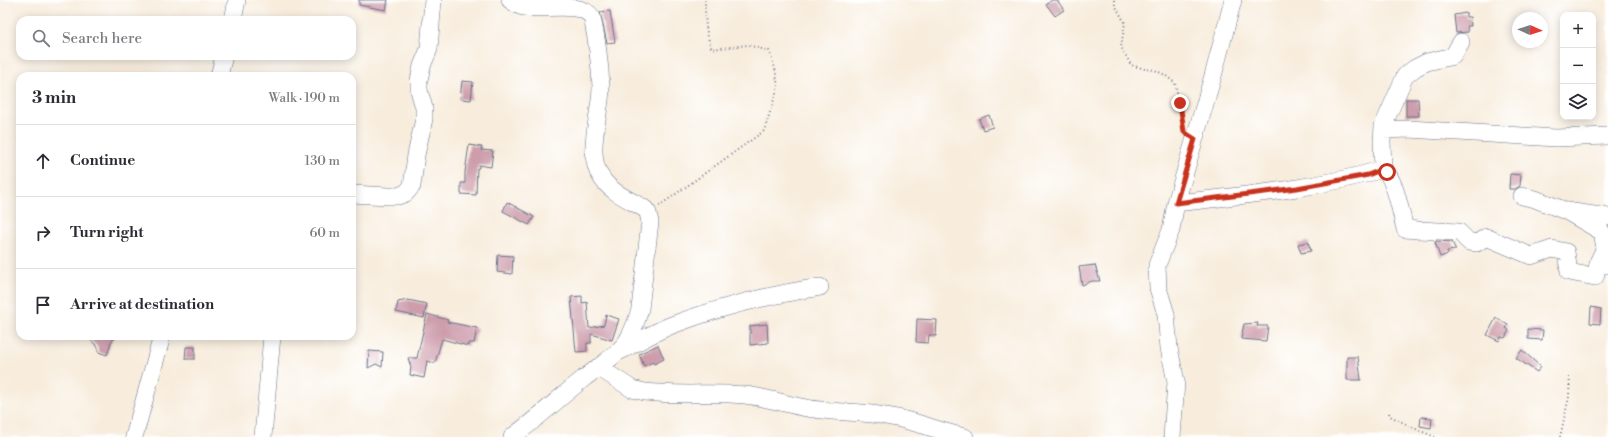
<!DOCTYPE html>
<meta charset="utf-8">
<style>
:root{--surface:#fff;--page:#f2f2f3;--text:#2b2b33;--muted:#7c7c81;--line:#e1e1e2}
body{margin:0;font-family:"Libre Bodoni",serif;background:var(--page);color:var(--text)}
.controls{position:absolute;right:12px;top:12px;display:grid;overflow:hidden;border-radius:8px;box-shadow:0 2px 10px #0003}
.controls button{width:36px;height:36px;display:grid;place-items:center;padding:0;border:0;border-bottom:1px solid var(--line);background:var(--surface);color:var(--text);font:20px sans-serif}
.compass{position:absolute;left:1512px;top:12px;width:36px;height:36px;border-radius:50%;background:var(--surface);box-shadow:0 2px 10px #0003;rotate:93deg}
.stop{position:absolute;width:12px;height:12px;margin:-9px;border:3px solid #c8321e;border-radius:50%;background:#fff}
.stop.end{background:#c8321e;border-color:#fff;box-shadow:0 1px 4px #0008}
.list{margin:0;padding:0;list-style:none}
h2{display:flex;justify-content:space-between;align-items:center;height:52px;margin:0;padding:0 16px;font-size:17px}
h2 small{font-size:13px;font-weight:400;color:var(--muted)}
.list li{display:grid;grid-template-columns:26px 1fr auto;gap:12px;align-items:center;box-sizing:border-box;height:72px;padding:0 16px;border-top:1px solid var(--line)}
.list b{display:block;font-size:15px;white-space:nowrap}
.list em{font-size:13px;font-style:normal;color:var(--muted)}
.icon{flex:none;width:22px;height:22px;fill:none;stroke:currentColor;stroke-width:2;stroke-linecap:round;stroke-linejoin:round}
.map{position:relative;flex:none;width:1608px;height:437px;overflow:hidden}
.search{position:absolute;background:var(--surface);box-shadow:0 2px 10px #0003;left:16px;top:16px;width:340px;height:44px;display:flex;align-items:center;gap:10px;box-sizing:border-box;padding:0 14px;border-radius:12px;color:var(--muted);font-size:15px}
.panel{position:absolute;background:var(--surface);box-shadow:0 2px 10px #0003;left:16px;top:72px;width:340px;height:268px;border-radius:12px}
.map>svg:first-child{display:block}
.building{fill:#cd9dac}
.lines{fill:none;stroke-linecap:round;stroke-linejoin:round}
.minor-casing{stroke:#68728a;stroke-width:18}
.path{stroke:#68728a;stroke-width:2;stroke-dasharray:1 3;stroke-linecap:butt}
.minor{stroke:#fff;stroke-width:17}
.route{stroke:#c8321e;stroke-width:5}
</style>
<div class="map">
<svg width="1608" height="437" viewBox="0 0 1608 437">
<rect width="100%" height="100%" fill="#fff"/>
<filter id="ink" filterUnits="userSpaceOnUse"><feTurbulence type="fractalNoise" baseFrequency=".025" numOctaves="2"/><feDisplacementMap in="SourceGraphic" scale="8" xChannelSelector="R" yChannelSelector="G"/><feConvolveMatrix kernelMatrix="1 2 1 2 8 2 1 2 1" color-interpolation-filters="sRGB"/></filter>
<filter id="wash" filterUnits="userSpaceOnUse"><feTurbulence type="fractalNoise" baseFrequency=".012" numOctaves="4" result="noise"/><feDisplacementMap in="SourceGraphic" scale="16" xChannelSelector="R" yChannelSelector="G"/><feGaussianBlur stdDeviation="0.9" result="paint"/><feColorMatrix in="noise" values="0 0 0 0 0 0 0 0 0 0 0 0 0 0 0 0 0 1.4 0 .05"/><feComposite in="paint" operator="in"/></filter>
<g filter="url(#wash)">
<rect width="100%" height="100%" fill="#f8eddd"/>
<g id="blocks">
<!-- building -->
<path class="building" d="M 359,0 L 388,0 L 386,10 L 359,5 Z
M 1052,0 L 1057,0 L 1064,10 L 1055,16 L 1046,4 Z
M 610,11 L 615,42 L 607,43 L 600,12 Z
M 1466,13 L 1466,17 L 1470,17 L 1471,26 L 1467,26 L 1468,32 L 1456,33 L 1454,15 Z
M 462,81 L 473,82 L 471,100 L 460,99 Z
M 1406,99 L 1418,99 L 1419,116 L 1406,116 Z
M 989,115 L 993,127 L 983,130 L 979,119 Z
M 469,145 L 482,147 L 481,150 L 493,151 L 491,167 L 479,165 L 479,168 L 477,168 L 476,195 L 461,194 L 461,183 L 465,183 L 465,172 Z
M 1510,174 L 1521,175 L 1520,186 L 1515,189 L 1509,189 Z
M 507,202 L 534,217 L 529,225 L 503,211 Z
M 1437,241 L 1452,242 L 1456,250 L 1447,251 L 1448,254 L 1440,257 L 1435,242 Z
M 1308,242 L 1311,251 L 1301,253 L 1298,244 Z
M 498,255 L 513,256 L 512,274 L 497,272 Z
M 1095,265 L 1100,281 L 1092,281 L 1082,285 L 1079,267 Z
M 582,296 L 582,303 L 587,302 L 589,328 L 604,325 L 606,315 L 619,319 L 612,340 L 591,334 L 591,343 L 587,343 L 587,351 L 576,352 L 571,297 Z
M 408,300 L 427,304 L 424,318 L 396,312 L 398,302 Z
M 1591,307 L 1601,309 L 1600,324 L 1590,323 Z
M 427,314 L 448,320 L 447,322 L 477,328 L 474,343 L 468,343 L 468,346 L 442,339 L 435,363 L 427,361 L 424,378 L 410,375 L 411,367 L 408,358 L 417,358 Z
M 1496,318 L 1508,325 L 1506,328 L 1509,330 L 1505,338 L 1501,337 L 1499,341 L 1487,335 Z
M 917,319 L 937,320 L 936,336 L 929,335 L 928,343 L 916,342 Z
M 1258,323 L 1257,326 L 1268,326 L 1266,341 L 1241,339 L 1244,324 Z
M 767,324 L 768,343 L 750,345 L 750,326 Z
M 1528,329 L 1543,330 L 1542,340 L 1528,339 Z
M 86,336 L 116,336 L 111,342 L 107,355 L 98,352 L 98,347 Z
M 658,345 L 664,359 L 654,364 L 653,362 L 644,366 L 639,354 Z
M 186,347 L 195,347 L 195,359 L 185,359 Z
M 1522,350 L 1541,367 L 1537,372 L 1516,358 Z
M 369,351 L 383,352 L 382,367 L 376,364 L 368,368 Z
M 1347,357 L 1358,357 L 1361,380 L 1347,380 Z
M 1421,417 L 1432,418 L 1431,428 L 1420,426 Z"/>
</g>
</g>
<g filter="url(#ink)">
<use href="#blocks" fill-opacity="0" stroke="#68728a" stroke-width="1"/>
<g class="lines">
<defs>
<path id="minor" d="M 510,0 C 514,3 518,6 523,7 C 543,11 581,0 592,17 C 597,40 600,63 601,87 C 601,114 585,153 601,177 C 611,193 629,199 645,209 L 648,213 L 650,222 L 640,309 C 637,320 633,331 627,341 C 617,356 598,367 583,379 C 559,398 537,419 512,437
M 233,20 L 237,0
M 219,76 L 224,56
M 1383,130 L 1409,129 L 1556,138 L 1608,136
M 1383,169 L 1382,142 L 1383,126 L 1405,76 L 1415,68 L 1427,62 L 1453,56 L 1461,42
M 352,194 L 388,196 L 398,196 L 406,193 L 412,186 L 416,155 L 424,119 L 424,108 L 419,90 L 419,80 L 422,66 L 429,49 L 433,0
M 1522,196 L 1535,199 L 1566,211
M 1176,203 C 1246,195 1316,189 1383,169 C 1395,177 1401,214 1405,229 L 1418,230 L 1459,232 L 1469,242 L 1477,243 L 1486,237 L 1531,256 L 1552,249 L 1566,252 L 1569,272 L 1595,277 L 1599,260 L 1608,265
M 1599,260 L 1605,248 L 1602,232 L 1566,211 L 1608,217
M 620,351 C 637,343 654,332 672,325 C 720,307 769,295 820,287
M 598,367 L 632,389 L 645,392 C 678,396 712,392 745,395 C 764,397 782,403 801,407 C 829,413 858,411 886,416 C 913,420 938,431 965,437
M 134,437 L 162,336
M 263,437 L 272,336
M 1172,437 L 1176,382 L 1169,348 L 1166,314 L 1158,288 L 1157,265 L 1171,230 L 1176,203 L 1213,76 L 1233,0"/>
</defs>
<!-- minor casing -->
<use href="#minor" class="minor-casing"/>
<!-- path -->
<path class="path" d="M 1114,0 L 1115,5 L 1125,23 L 1121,47 L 1131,65 L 1145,69 L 1155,70 L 1165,75 L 1175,83 L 1184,123
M 659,206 L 764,131 L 778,87 L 775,68 L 769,51 L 748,45 L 712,49 C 705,33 705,17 705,0
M 1389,413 L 1390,416 L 1416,429 L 1435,437
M 1560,437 L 1569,397 L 1570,374"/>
<!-- minor -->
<use href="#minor" class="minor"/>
</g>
</g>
<g class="lines" filter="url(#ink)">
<!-- route -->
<path class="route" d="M 1180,103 L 1184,132 L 1195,139 L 1176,203 L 1297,188 L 1368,175 L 1383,169 L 1387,172"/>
</g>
</svg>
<div class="controls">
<button>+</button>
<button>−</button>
<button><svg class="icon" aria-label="layers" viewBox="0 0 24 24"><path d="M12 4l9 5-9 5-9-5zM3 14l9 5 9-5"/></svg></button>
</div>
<svg class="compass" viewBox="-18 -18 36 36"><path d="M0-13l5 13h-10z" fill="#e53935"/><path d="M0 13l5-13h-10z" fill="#7c7c81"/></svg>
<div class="stop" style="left:1387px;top:172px"></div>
<div class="stop end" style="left:1180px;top:103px"></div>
<div class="search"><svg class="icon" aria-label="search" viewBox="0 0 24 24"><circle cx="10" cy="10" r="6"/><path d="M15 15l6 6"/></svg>Search here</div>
<section class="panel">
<h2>3 min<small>Walk · 190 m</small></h2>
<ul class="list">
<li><svg class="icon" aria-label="ahead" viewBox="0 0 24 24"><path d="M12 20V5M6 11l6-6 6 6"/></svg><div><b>Continue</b></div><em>130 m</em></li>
<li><svg class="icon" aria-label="right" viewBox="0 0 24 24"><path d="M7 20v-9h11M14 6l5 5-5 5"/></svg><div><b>Turn right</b></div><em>60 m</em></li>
<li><svg class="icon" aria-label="arrive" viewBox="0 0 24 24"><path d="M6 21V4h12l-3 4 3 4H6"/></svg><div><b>Arrive at destination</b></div></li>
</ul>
</section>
</div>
